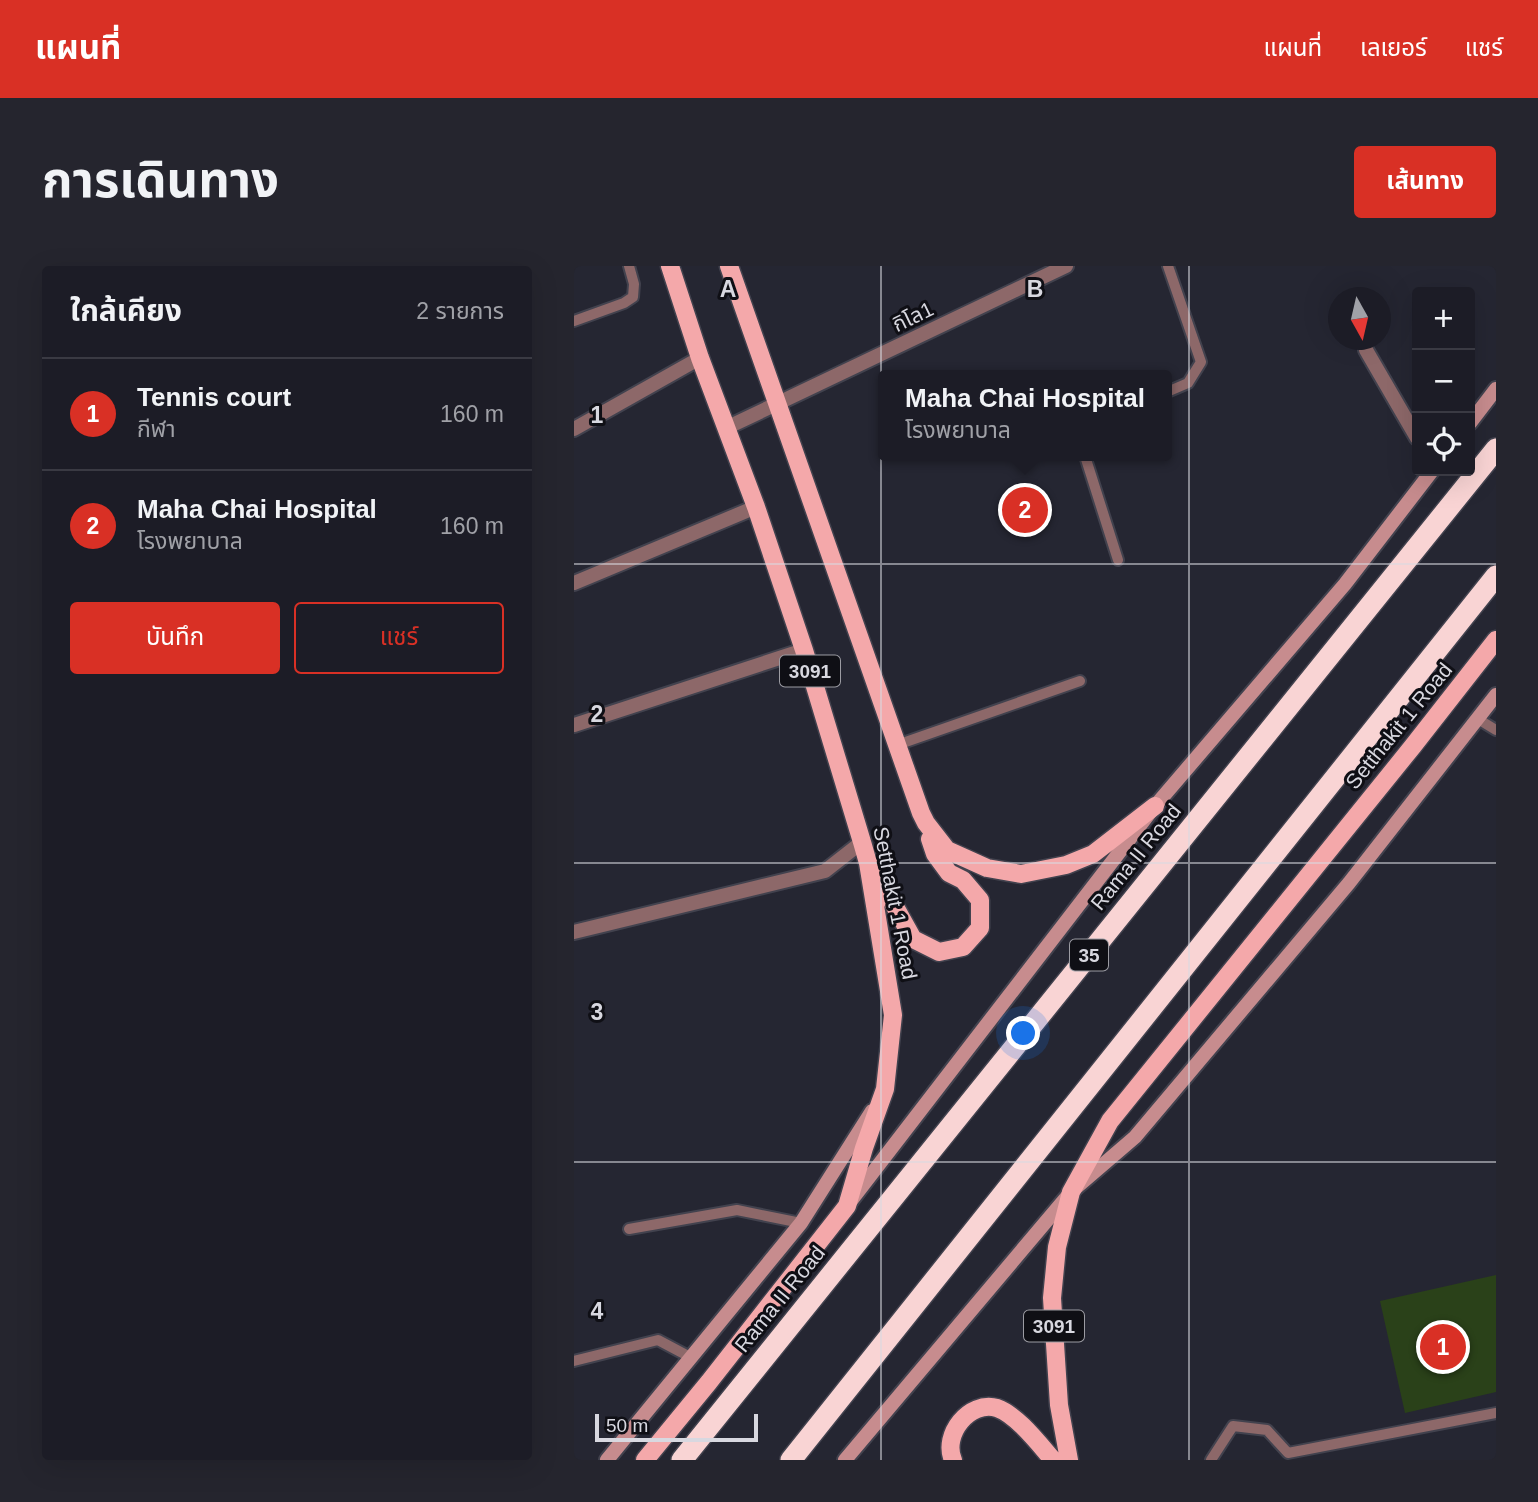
<!DOCTYPE html>
<html lang="th">
<meta charset="utf-8">
<style>
:root{--surface:#1c1c26;--page:#25252e;--text:#f1f3f6;--muted:#a0a1a7;--line:#3a3a43;--accent:#d93025}
body{margin:0;font-family:Helvetica,"Noto Sans Thai",sans-serif;background:var(--page);color:var(--text)}
.controls{position:absolute;right:21px;top:21px;display:grid;overflow:hidden;border-radius:7px;box-shadow:0 7px 28px #0002}
.controls button{width:63px;height:63px;display:grid;place-items:center;padding:0;border:0;border-bottom:2px solid var(--line);background:var(--surface);color:var(--text);font:35px sans-serif}
.compass{position:absolute;left:754px;top:21px;width:63px;height:63px;border-radius:50%;background:var(--surface);box-shadow:0 7px 28px #0002;rotate:172deg}
.scale{position:absolute;left:21px;bottom:18px;width:163px;box-sizing:border-box;padding-left:7px;border:4px solid #d8d8e0;border-top:0;font-size:19px;line-height:24px;white-space:nowrap;color:#d8d8e0;-webkit-text-stroke:5px #0f0f15;paint-order:stroke}
.you{position:absolute;left:450px;top:768px;width:24px;height:24px;margin:-18px;border:5px solid #fff;border-radius:50%;background:#1a73e8;box-shadow:0 0 0 10px #1a73e833}
.badge{display:grid;place-items:center;width:46px;height:46px;border-radius:50%;background:var(--accent);color:#fff;font-size:23px;font-weight:700}
.pin{position:absolute;translate:-50% -50%;border:4px solid #fff;box-shadow:0 2px 7px #0006}
.popup{position:absolute;left:304px;top:104px;width:294px;height:91px;box-sizing:border-box;display:grid;place-content:center;border-radius:7px;background:var(--surface);filter:drop-shadow(0 2px 5px #0005);font-size:23px;white-space:nowrap;color:var(--muted)}
.popup b{font-size:26px;color:var(--text)}
.popup::after{content:'';position:absolute;left:50%;top:100%;margin-left:-14px;border:14px solid transparent;border-top-color:var(--surface)}
.list{margin:0;padding:0;list-style:none}
h2{display:flex;justify-content:space-between;align-items:center;height:91px;margin:0;padding:0 28px;font-size:30px}
h2 small{font-size:23px;font-weight:400;color:var(--muted)}
.list li{display:grid;grid-template-columns:46px 1fr auto;gap:21px;align-items:center;box-sizing:border-box;height:112px;padding:0 28px;border-top:2px solid var(--line)}
.list b{display:block;font-size:26px;white-space:nowrap}
.list p{margin:0;font-size:23px;white-space:nowrap;color:var(--muted)}
.list em{font-size:23px;font-style:normal;color:var(--muted)}
.actions{display:flex;gap:14px;padding:21px 28px}
.actions a{flex:1;padding:16px 0;border:2px solid var(--accent);border-radius:7px;text-align:center;font-size:24px;color:var(--accent)}
.actions .main{background:var(--accent);color:#fff}
.icon{flex:none;width:38px;height:38px;fill:none;stroke:currentColor;stroke-width:2;stroke-linecap:round;stroke-linejoin:round}
.map{position:relative;flex:none;width:922px;height:1194px;overflow:hidden;border-radius:7px}
header{display:flex;align-items:center;gap:42px;box-sizing:border-box;height:98px;padding:0 35px;background:var(--accent);color:#fff}
header strong{font-size:33px}
nav{display:flex;gap:38px;margin-inline-start:auto;font-size:24px}
.intro{display:flex;align-items:center;justify-content:space-between;box-sizing:border-box;height:168px;padding:0 42px}
h1{margin:0;font-size:49px}
.button{padding:18px 32px;border-radius:7px;background:var(--accent);color:#fff;font-size:24px;font-weight:700}
main{display:flex;gap:42px;padding:0 42px}
aside{flex:1;background:var(--surface);border-radius:7px;box-shadow:0 7px 28px #0002}
.map>svg:first-child{display:block}
.green{fill:#2a4119}
.lines{fill:none;stroke-linecap:round;stroke-linejoin:round}
.lane-casing{stroke:#42424e;stroke-width:14}
.street-casing{stroke:#42424e;stroke-width:18}
.secondary-casing{stroke:#42424e;stroke-width:18}
.primary-casing{stroke:#42424e;stroke-width:21}
.highway-casing{stroke:#42424e;stroke-width:24}
.lane{stroke:#8d6869;stroke-width:10}
.street{stroke:#8d6869;stroke-width:14}
.secondary{stroke:#c78c8e;stroke-width:14}
.primary{stroke:#f4a8aa;stroke-width:18}
.highway{stroke:#f9d4d4;stroke-width:21}
.grid{fill:none;stroke:#d8d8e0;stroke-width:2;stroke-opacity:0.55}
.labels{text-anchor:middle;stroke-width:6;stroke-linejoin:round;paint-order:stroke}
.shield{fill:#0f0f15;stroke:#9c9ca3;stroke-width:2}
.shield-label{font-size:19px;font-weight:bold;fill:#d8d8e0}
.street-label{font-size:21px;fill:#d8d8e0;stroke:#0f0f15}
.grid-label{font-size:23px;text-anchor:middle;font-weight:bold;fill:#d8d8e0;stroke:#0f0f15;stroke-width:6;stroke-linejoin:round;paint-order:stroke}
</style>
<header>
<strong>แผนที่</strong>
<nav><a>แผนที่</a><a>เลเยอร์</a><a>แชร์</a></nav>
</header>
<div class="intro"><h1>การเดินทาง</h1><a class="button">เส้นทาง</a></div>
<main>
<aside>
<h2>ใกล้เคียง<small>2 รายการ</small></h2>
<ul class="list">
<li><span class="badge">1</span><div><b>Tennis court</b><p>กีฬา</p></div><em>160 m</em></li>
<li><span class="badge">2</span><div><b>Maha Chai Hospital</b><p>โรงพยาบาล</p></div><em>160 m</em></li>
</ul>
<div class="actions"><a class="main">บันทึก</a><a>แชร์</a></div>
</aside>
<div class="map">
<svg width="922" height="1194" viewBox="0 0 922 1194">
<rect width="100%" height="100%" fill="#252632"/>
<!-- green -->
<path class="green" d="M 922,1009 L 922,1126 L 831,1147 L 806,1035 Z"/>
<g class="lines">
<defs>
<path id="lane" d="M 0,55 L 50,37 L 59,31 L 60,18 L 55,0
M 593,126 L 614,117 L 627,96 L 594,0
M 511,190 L 544,294
M 904,453 L 922,464
M 323,479 L 506,415
M 55,963 L 163,944 L 227,957
M 0,1095 L 84,1074 L 116,1091
M 637,1194 L 659,1160 L 693,1164 L 714,1187 L 922,1147"/>
<path id="street" d="M 792,84 L 843,172
M 152,162 L 492,0
M 0,163 L 126,92
M 0,317 L 182,241
M 0,459 L 230,384
M 0,666 L 251,605 L 288,576"/>
<path id="secondary" d="M 896,157 L 922,123
M 276,936 L 581,540 L 771,318 L 858,205
M 33,1194 L 227,957 L 298,845
M 271,1194 L 497,926 L 561,871 L 775,617 L 922,429"/>
<path id="primary" d="M 155,0 L 347,547 L 352,557 L 373,584 L 413,602 L 447,608 L 492,599 L 519,588 L 581,540
M 299,601 L 339,673 L 365,686 L 389,681 L 406,662 L 406,634 L 389,614 L 375,607 L 361,588 L 356,573
M 71,1194 L 135,1116 L 273,940 L 290,882 L 311,823 L 319,749 L 294,597 L 288,576 L 230,384 L 182,241 L 126,92 L 96,0
M 379,1194 C 368,1169 395,1134 423,1142 C 443,1149 465,1178 479,1194
M 495,1194 L 485,1139 L 478,1032 L 483,981 L 497,926 L 536,855 L 839,480 L 922,374"/>
<path id="highway" d="M 108,1194 L 922,183
M 217,1194 L 922,310"/>
</defs>
<!-- lane casing -->
<use href="#lane" class="lane-casing"/>
<!-- street casing -->
<use href="#street" class="street-casing"/>
<!-- secondary casing -->
<use href="#secondary" class="secondary-casing"/>
<!-- primary casing -->
<use href="#primary" class="primary-casing"/>
<!-- highway casing -->
<use href="#highway" class="highway-casing"/>
<!-- lane -->
<use href="#lane" class="lane"/>
<!-- street -->
<use href="#street" class="street"/>
<!-- secondary -->
<use href="#secondary" class="secondary"/>
<!-- primary -->
<use href="#primary" class="primary"/>
<!-- highway -->
<use href="#highway" class="highway"/>
</g>
<!-- grid -->
<path class="grid" d="M 307,0 L 307,1194M 615,0 L 615,1194M 0,298 L 922,298M 0,597 L 922,597M 0,896 L 922,896"/>
<g class="labels">
<!-- shield labels -->
<g class="shield">
<rect x="206" y="389.5" width="60" height="31" rx="5"/>
<rect x="496" y="673.5" width="38" height="31" rx="5"/>
<rect x="450" y="1044.5" width="60" height="31" rx="5"/>
</g>
<g class="shield-label">
<text x="236" y="412">3091</text>
<text x="515" y="696">35</text>
<text x="480" y="1067">3091</text>
</g>
<!-- street labels -->
<g class="street-label">
<text transform="translate(339 51) rotate(-26)" y="7">กิโล1</text>
<text transform="translate(825 460) rotate(-51)" y="7">Setthakit 1 Road</text>
<text transform="translate(562 591) rotate(-51)" y="7">Rama II Road</text>
<text transform="translate(321 637) rotate(79)" y="7">Setthakit 1 Road</text>
<text transform="translate(206 1033) rotate(-51)" y="7">Rama II Road</text>
</g>
</g>
<g class="grid-label">
<text x="154" y="31">A</text>
<text x="461" y="31">B</text>
<text x="23" y="157">1</text>
<text x="23" y="456">2</text>
<text x="23" y="754">3</text>
<text x="23" y="1053">4</text>
</g>
</svg>
<div class="controls">
<button>+</button>
<button>−</button>
<button><svg class="icon" aria-label="locate" viewBox="0 0 24 24"><circle cx="12" cy="12" r="6"/><path d="M12 2v4M12 18v4M2 12h4M18 12h4"/></svg></button>
</div>
<svg class="compass" viewBox="-18 -18 36 36"><path d="M0-13l5 13h-10z" fill="#e53935"/><path d="M0 13l5-13h-10z" fill="#a0a1a7"/></svg>
<div class="scale">50 m</div>
<div class="you"></div>
<div class="pin badge" style="left:869px;top:1081px">1</div>
<div class="pin badge" style="left:451px;top:244px">2</div>
<div class="popup"><b>Maha Chai Hospital</b>โรงพยาบาล</div>
</div>
</main>
